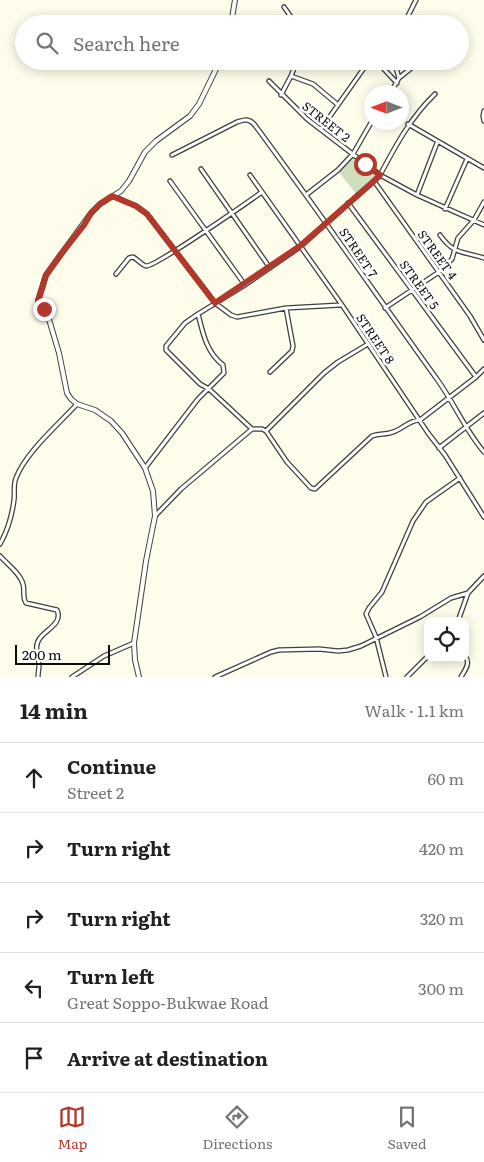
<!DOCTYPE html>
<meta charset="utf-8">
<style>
:root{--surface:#fff;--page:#f6f6f6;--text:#202124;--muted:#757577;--line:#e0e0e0;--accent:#b3382c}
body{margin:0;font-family:Literata,serif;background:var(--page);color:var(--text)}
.controls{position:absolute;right:15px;bottom:15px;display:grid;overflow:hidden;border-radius:10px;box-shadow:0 2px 12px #0003}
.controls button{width:45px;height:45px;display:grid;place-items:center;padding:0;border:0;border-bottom:1px solid var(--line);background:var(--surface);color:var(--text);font:25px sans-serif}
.compass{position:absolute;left:364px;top:85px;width:45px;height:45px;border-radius:50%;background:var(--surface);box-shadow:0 2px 12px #0003;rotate:270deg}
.scale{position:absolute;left:15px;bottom:12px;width:95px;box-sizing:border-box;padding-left:5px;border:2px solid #0c0c0c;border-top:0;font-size:14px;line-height:18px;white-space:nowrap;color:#0c0c0c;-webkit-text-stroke:4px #fff;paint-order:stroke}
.stop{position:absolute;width:15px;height:15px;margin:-11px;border:4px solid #b3382c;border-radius:50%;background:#fff}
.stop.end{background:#b3382c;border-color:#fff;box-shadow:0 1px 5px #0008}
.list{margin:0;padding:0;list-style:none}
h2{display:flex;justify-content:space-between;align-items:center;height:65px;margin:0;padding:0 20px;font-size:21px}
h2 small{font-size:16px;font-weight:400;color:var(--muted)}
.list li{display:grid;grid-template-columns:32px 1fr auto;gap:15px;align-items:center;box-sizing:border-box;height:70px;padding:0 20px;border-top:1px solid var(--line)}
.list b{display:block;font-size:19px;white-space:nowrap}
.list p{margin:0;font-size:16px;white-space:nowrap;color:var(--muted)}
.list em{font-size:16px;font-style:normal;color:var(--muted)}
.icon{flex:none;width:28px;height:28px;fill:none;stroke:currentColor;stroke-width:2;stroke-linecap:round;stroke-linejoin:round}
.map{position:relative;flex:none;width:484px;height:677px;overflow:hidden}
.search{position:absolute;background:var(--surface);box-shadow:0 2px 12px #0003;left:15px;right:15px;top:15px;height:55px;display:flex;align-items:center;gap:12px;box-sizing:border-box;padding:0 18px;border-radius:28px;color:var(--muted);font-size:19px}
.sheet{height:415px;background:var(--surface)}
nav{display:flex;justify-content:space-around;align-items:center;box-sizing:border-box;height:70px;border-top:1px solid var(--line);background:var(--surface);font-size:14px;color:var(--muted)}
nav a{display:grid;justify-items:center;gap:2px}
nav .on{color:var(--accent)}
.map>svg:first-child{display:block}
.cemetery{fill:#cfdebf}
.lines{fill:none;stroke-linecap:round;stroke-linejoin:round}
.minor-casing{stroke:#3f3f3f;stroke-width:5.5}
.tertiary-casing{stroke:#3f3f3f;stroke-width:6}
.minor{stroke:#fff;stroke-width:3}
.tertiary{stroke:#fff;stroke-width:4}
.route{stroke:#b3382c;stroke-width:6}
.labels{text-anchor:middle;stroke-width:5;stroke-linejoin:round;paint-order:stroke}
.street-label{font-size:12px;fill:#0c0c0c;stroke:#fff}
</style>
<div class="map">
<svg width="484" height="677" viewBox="0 0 484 677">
<rect width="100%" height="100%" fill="#fefdeb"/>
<!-- cemetery -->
<path class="cemetery" d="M 355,156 L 378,177 L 357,195 L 338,171 Z"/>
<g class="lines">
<defs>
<path id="minor" d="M 284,7 L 296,24
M 339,24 L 350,19 L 361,24
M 404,24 L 416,0
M 297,61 L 291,76 L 313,84 L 337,104
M 372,61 L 382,67 L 397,83
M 399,78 L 420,61
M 269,81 L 307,119 L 380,175 L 417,195 L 484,225
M 391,92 L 399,78 L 394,61
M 281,95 L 291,76
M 484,111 L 483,116 L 484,121
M 408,124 L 484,168
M 321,129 L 369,61
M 172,155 L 237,122 C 244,120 248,118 254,124 C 317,209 377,296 439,382 C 455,405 466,431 484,452
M 201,169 L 270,268
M 250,175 L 342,305 L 428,433 L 445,455 L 484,517
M 170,181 L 245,285
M 374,181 L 470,316 L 484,340
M 306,195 L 338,170 L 353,154 L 372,121
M 417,195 L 437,143
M 113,196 L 136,206 L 147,214 L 215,303 L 231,315 L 237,317 L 286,308 L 341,305
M 348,203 L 476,377
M 445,209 L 467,159
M 440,235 C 454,255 463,251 484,258
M 116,274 L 129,258 L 133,257 C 137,259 142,265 146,266 C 155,267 248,202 262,192
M 385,308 L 439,272 L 452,259 L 458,238 L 474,220 L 484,202
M 198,314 L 185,323 L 166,346 L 166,350 L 200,384 L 209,389 L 252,429
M 270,372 L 292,351 L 293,346 L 286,308
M 266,431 L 324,373 L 338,362 L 368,344
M 439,448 L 484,413
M 145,468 L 198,399 L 224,373 L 223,365 C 206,352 203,333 198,314 L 245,285 L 300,247 L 374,181 L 380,175 C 396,145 411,117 435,94
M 155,516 L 181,489 L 252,429 L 262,429 L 266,431 L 287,462 L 311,488 L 315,489 L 372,436 C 380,433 386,435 393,432 C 403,429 409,420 420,420 L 476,377 L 484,369
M 0,544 C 8,530 12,516 14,500 C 15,493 13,485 16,478 C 26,452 58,425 77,404
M 0,556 C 7,564 20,573 23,584 C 25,590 22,597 26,603 L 57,610 C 63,623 47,629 40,638 C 33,647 39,655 39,665 C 39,669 38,673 38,677
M 458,621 L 468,593
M 72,677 L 104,656 L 134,643
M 215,677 L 271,652 L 279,650 L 319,649 L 338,651 L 348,650 L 361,646 L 420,617 L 451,598 L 468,593 L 484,576
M 386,677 L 376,637 L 366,614 L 369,608 L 382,592 L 413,521 L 426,502 L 460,478
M 407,677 L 428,656
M 461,677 C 465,670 471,663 465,656"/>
<path id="tertiary" d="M 231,24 L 235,0
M 139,677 L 135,660 L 134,643 L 146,561 L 155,516 L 153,491 L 145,468 L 122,433 L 111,421 L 95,410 L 77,404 L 71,399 L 67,393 L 59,353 L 48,316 L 39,305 L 38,301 L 46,275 L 91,213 L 100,204 L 121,191 L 129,181 L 145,152 L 156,141 L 190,116 L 199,104 L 220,61"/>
</defs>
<!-- minor casing -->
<use href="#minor" class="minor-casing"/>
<!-- tertiary casing -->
<use href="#tertiary" class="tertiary-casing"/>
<!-- minor -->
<use href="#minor" class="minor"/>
<!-- tertiary -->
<use href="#tertiary" class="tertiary"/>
</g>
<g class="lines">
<!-- route -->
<path class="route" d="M 44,309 L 39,305 L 38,301 L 46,275 L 61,254 L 84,225 L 91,213 L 100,204 L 112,196 L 136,206 L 147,214 L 215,303 L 300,246 L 374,181 L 380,175 L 365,164"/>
</g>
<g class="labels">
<!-- street labels -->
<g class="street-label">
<text transform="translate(326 122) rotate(38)" y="4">STREET 2</text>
<text transform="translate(358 253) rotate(56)" y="4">STREET 7</text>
<text transform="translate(437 255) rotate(54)" y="4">STREET 4</text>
<text transform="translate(419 285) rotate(54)" y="4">STREET 5</text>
<text transform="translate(375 339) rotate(56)" y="4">STREET 8</text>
</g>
</g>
</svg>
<div class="controls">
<button><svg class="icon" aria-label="locate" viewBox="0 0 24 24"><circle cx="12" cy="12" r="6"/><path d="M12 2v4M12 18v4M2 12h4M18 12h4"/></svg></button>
</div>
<svg class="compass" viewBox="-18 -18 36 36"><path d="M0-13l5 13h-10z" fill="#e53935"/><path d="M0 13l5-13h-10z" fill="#757577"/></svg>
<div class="scale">200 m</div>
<div class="stop" style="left:365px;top:164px"></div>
<div class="stop end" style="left:44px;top:309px"></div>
<div class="search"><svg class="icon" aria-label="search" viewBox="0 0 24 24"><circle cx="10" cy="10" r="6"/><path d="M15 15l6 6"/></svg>Search here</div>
</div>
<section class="sheet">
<h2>14 min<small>Walk · 1.1 km</small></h2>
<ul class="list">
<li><svg class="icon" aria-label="ahead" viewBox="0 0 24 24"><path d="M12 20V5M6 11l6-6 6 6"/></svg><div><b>Continue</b><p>Street 2</p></div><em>60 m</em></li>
<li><svg class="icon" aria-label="right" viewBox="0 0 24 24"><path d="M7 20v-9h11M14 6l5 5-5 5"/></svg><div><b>Turn right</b></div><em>420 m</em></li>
<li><svg class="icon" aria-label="right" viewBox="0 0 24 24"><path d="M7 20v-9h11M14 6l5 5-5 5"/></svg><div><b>Turn right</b></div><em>320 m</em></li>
<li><svg class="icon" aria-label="left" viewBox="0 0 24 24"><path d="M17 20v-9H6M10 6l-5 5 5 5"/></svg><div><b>Turn left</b><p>Great Soppo-Bukwae Road</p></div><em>300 m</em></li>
<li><svg class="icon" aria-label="arrive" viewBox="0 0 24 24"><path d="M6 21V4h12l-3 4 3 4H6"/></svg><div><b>Arrive at destination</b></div></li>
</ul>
</section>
<nav>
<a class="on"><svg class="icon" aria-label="map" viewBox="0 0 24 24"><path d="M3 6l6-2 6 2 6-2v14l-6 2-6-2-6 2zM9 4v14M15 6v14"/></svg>Map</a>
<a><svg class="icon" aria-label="directions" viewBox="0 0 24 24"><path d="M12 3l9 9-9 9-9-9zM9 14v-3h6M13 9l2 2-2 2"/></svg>Directions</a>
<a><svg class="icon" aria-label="saved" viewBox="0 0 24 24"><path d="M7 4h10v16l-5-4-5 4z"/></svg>Saved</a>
</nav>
